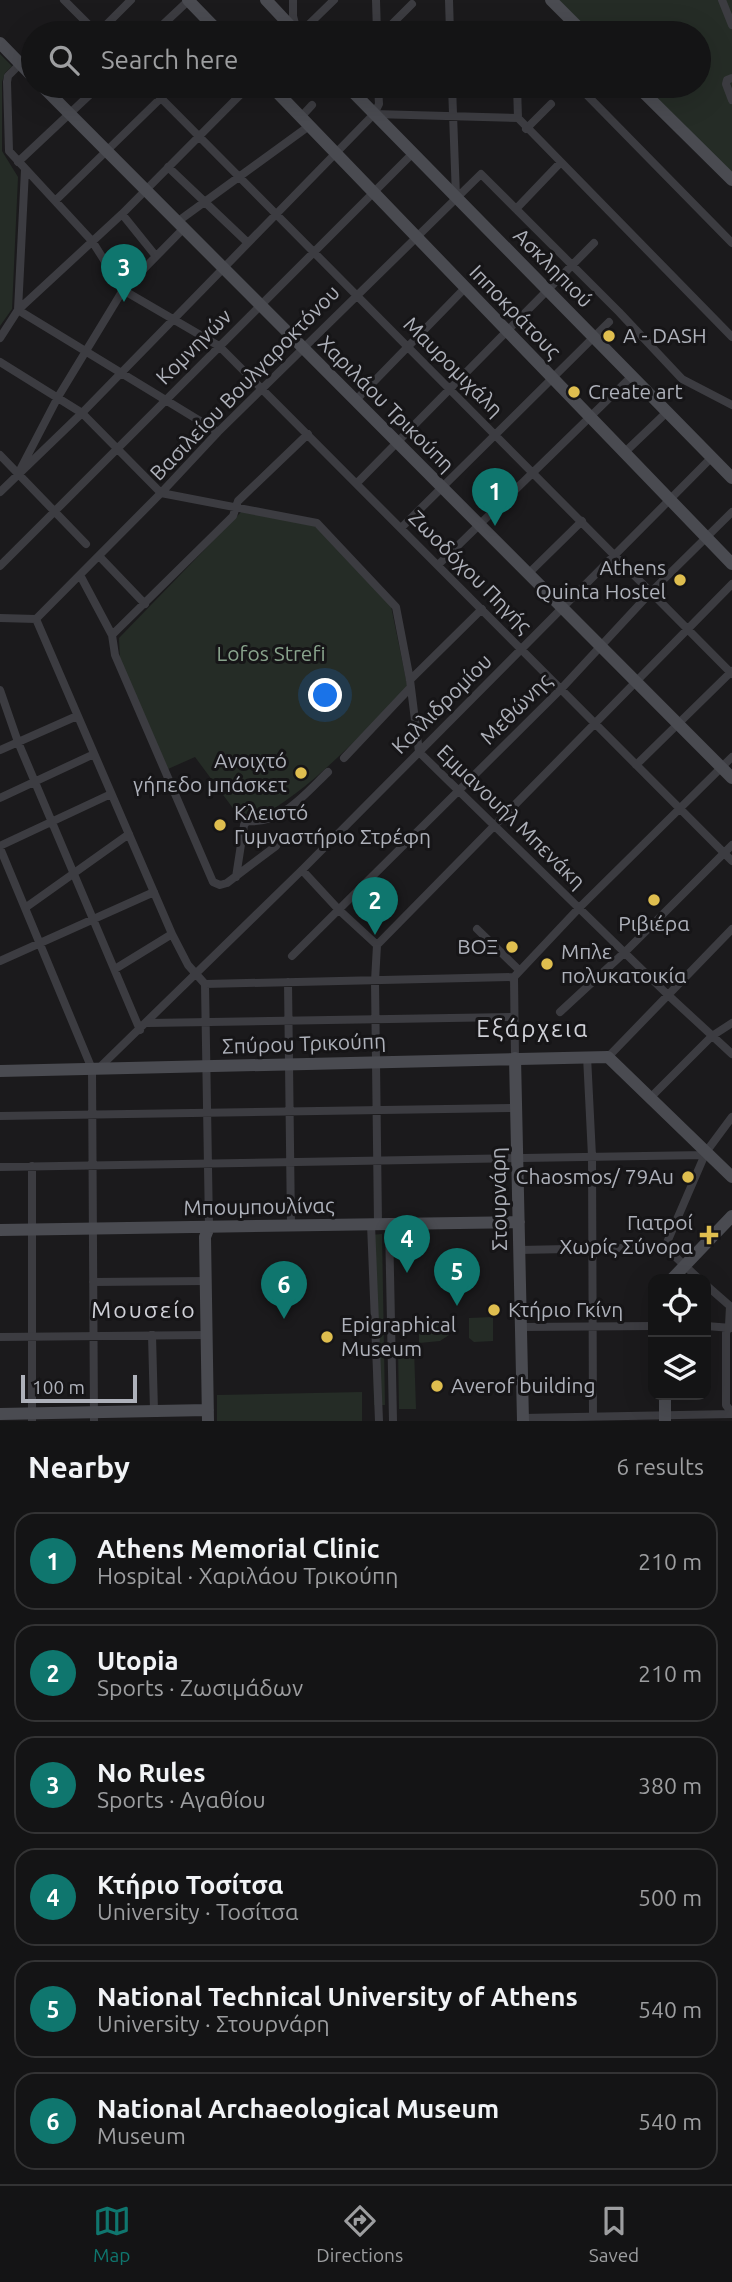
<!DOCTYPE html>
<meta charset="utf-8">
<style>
:root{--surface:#141415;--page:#212122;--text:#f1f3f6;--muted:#9d9ea0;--line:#333334;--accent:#0f766e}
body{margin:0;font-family:Ubuntu,sans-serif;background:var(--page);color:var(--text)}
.controls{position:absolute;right:21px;bottom:21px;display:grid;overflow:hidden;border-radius:14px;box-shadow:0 7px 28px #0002}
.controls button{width:63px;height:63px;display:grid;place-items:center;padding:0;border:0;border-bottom:2px solid var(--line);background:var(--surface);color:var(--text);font:35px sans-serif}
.scale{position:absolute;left:21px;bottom:18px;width:116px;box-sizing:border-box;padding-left:7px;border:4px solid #aeb1ba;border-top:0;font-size:19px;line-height:24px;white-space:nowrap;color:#aeb1ba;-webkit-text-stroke:5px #161517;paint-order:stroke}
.you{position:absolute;left:326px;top:696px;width:24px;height:24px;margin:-18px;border:5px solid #fff;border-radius:50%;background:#1a73e8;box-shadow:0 0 0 10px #1a73e833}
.badge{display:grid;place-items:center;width:46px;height:46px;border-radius:50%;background:var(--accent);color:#fff;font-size:23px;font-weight:700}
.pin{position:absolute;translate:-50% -58px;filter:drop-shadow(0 2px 4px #0008)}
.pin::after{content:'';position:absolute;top:37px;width:24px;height:21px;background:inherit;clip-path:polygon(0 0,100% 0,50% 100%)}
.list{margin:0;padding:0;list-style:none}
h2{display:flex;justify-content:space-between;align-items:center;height:91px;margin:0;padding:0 28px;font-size:30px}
h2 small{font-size:23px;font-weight:400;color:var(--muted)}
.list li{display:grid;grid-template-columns:46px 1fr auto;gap:21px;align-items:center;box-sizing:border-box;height:98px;margin:0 14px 14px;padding:0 14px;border:2px solid var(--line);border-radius:21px}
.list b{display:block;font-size:26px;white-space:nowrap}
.list p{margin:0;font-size:23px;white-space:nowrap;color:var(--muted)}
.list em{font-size:23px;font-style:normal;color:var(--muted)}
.icon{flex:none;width:38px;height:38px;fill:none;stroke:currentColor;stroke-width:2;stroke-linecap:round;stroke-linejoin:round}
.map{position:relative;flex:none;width:732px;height:1421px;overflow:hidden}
.search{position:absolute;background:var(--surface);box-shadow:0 7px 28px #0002;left:21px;right:21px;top:21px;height:77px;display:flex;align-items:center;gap:18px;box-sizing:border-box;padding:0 24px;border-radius:38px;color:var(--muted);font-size:26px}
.sheet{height:763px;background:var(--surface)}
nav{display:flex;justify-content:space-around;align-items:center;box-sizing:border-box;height:98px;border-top:2px solid var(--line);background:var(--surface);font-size:19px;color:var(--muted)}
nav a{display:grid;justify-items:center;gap:4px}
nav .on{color:var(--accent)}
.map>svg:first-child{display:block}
.green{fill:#252c26}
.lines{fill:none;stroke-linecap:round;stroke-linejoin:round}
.street{stroke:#3c3c41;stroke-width:8}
.secondary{stroke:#4a4b51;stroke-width:12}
.poi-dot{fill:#dfbe4f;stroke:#161517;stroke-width:2.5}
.labels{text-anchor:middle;stroke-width:6;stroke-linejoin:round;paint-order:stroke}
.street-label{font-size:21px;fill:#aeb1ba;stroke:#161517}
.poi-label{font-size:21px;fill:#aeb1ba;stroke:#161517;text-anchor:start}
.park-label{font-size:21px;fill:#88a38c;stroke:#161517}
.neighbourhood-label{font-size:23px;letter-spacing:2px;fill:#cfd0d7;stroke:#161517}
.quarter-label{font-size:24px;letter-spacing:2px;fill:#cfd0d7;stroke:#161517}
</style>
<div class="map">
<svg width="732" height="1421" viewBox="0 0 732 1421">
<rect width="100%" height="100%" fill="#1b1a1c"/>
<!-- green -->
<path class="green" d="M 558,0 L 732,0 L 732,175 L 643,86 L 699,86 L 699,33 L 591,33 Z
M 0,54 L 12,66 L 5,73 L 2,82 L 2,151 L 18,177 L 12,309 L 0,326 Z
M 242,511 L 315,525 L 391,606 L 408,689 C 363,731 311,791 257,818 L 235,811 L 195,757 L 168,769 L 120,660 L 119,638 Z
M 382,1234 L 385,1405 L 374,1405 L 371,1235 Z
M 493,1317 L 493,1341 L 474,1342 L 469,1338 L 469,1318 Z
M 450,1319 L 449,1335 L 440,1341 L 419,1343 L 419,1320 Z
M 414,1348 L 416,1409 L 399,1409 L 398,1349 Z
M 362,1392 L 362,1421 L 217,1421 L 217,1395 Z"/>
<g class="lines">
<!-- street -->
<path class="street" d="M 64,0 L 97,33
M 293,0 L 293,16 L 297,31
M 376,0 L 377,33
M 449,0 L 450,33
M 722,0 L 732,25
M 98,33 L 131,0
M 154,33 L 189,0
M 300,33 L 334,0
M 383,33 L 412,4
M 20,64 L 8,76 L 7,82 L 9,151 L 92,241 L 123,290 L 219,346 L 732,861
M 732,78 L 727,80 L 726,84 L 732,100
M 149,86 L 732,674
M 452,86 L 456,197
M 517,86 L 518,118
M 578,86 L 732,243
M 323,92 L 330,86
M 374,114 L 518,118
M 301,117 L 312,105
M 518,118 L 732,337
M 526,129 L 551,104
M 18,162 L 99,86
M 168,167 L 248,243
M 25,170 L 18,310 L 218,432
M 55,201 L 161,98
M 516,209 L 560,163
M 122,214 L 155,255
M 177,222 L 309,126
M 0,338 L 18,310 L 122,214 L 249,86
M 0,362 L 82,413 L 161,493
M 355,401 L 465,288
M 624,453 L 667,412
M 0,455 L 86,544
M 21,468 L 58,397 L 123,290 L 184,228
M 357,483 L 594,243
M 0,492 L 82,413 L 374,114 L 379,104 L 378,86
M 161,493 L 317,523 L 396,607 L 410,680 L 419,752 L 668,995 L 732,1054
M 401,528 L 609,322
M 99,556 L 145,604
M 438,565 L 632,376
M 0,566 L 413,153
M 529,573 L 582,521
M 80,575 L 112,635 L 115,655 L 213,882 L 220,885 L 227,883 L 276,846
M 0,618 L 36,619
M 36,619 L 161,493 L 218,432 L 481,174 L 619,312 L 682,379 L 732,405
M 36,619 L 172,934 L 188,965 L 205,984
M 112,635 L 233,516 L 238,501 L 308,434
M 410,680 L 482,609
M 0,690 L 18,742 L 140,1030
M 0,750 L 77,716
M 344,758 L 410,688
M 636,765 L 732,671
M 0,798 L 94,754
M 0,846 L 111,794
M 0,848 L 92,1069 L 94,1421
M 302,870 L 339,910 L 377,945
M 236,877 L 244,825 L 247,821 C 281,825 306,793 328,772
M 25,908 L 129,834
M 477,929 L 519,970
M 377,945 L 732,584
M 377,945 L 375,981 L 378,1224
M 292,956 L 561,689 L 651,592 L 732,512
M 0,961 L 154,892
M 115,969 L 172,934
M 514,977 L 579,908 L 732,757
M 514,977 L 515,1058
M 288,982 L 291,1226
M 205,984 L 514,977
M 205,984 L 209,1227
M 560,1012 L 625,952 L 732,845
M 148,1023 L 514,1017
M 587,1056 L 592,1156 L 593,1421
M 608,1057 L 732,929
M 99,1068 L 302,870 L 712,457
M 650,1098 L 712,1036 L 732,1023
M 0,1116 L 516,1108
M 32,1166 L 32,1421
M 0,1167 L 705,1155
M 371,1224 L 379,1421
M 389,1224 L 393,1421
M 665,1247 L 706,1152 L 732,1117
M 665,1247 L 699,1279
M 519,1250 L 665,1247
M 93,1282 L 206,1281
M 706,1285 L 730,1306
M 730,1306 L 729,1326 L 726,1333 L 726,1405 L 732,1413
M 706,1326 L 732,1328
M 521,1327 L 653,1326
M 152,1335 L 154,1411
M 0,1337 L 207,1335
M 523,1418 L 732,1414"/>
<!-- secondary -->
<path class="secondary" d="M 188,0 L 220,33
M 266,0 L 297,33
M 551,0 L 584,33
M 0,43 L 33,77
M 42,86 L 732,778
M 271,86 L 732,564
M 347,86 L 732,478
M 637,86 L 732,180
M 515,1058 L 523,1421
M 0,1071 L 608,1057 L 732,1177
M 0,1230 L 519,1222
M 672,1279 L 732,1216
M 0,1414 L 208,1410
M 208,1421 L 205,1237 L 209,1227
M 665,1421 L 665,1395"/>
</g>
<!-- markers -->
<g class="poi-dot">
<circle cx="609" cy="336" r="7"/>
<circle cx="574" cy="392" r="7"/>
<circle cx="680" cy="580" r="7"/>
<circle cx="301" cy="773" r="7"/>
<circle cx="220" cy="825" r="7"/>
<circle cx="654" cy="900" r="7"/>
<circle cx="512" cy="947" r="7"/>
<circle cx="547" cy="964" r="7"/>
<circle cx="688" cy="1177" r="7"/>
<path d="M705.5 1224.5h7v7h7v7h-7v7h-7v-7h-7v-7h7z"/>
<circle cx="494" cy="1310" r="7"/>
<circle cx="327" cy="1337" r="7"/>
<circle cx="437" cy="1386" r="7"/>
</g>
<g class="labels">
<!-- street labels -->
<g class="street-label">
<text transform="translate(553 268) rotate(45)" y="7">Ασκληπιού</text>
<text transform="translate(515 312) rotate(46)" y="7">Ιπποκράτους</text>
<text transform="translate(194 347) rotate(-45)" y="7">Κομνηνών</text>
<text transform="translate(453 367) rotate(45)" y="7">Μαυρομιχάλη</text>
<text transform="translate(245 383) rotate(-46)" y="7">Βασιλείου Βουλγαροκτόνου</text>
<text transform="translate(386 404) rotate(45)" y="7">Χαριλάου Τρικούπη</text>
<text transform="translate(470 572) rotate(45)" y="7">Ζωοδόχου Πηγής</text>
<text transform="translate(442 704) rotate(-45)" y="7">Καλλιδρομίου</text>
<text transform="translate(516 709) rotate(-45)" y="7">Μεθώνης</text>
<text transform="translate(511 817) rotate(44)" y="7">Εμμανουήλ Μπενάκη</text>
<text transform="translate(304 1044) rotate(-2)" y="7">Σπύρου Τρικούπη</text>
<text transform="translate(499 1199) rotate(-91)" y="7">Στουρνάρη</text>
<text transform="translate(259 1207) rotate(-1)" y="7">Μπουμπουλίνας</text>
</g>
<!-- poi labels -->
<g class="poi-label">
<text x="623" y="343">A - DASH</text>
<text x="588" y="399">Create art</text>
<text x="666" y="575" text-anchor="end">Athens<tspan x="666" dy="24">Quinta Hostel</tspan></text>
<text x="287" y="768" text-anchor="end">Ανοιχτό<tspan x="287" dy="24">γήπεδο μπάσκετ</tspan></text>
<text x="234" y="820">Κλειστό<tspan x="234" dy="24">Γυμναστήριο Στρέφη</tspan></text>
<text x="654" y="931" text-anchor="middle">Ριβιέρα</text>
<text x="498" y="954" text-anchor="end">ΒΟΞ</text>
<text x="561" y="959">Μπλε<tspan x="561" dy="24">πολυκατοικία</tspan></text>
<text x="674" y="1184" text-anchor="end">Chaosmos/ 79Au</text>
<text x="693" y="1230" text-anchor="end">Γιατροί<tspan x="693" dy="24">Χωρίς Σύνορα</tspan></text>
<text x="508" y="1317">Κτήριο Γκίνη</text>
<text x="341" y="1332">Epigraphical<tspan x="341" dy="24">Museum</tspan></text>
<text x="451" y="1393">Averof building</text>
</g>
<!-- park labels -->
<g class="park-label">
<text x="271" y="661">Lofos Strefi</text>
</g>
<!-- neighbourhood labels -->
<g class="neighbourhood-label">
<text x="144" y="1318">Μουσείο</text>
</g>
<!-- quarter labels -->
<g class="quarter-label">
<text x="533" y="1037">Εξάρχεια</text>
</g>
</g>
</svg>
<div class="controls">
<button><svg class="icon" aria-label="locate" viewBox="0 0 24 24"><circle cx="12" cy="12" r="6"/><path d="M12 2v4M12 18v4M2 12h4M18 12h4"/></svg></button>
<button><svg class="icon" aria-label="layers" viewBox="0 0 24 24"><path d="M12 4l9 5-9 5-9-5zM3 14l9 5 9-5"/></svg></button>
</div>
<div class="scale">100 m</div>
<div class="you"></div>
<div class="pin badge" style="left:495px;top:526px">1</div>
<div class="pin badge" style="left:375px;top:935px">2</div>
<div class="pin badge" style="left:124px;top:302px">3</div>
<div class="pin badge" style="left:407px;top:1273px">4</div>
<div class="pin badge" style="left:457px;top:1306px">5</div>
<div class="pin badge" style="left:284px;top:1319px">6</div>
<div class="search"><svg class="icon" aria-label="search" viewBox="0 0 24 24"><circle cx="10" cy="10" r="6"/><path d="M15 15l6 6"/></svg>Search here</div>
</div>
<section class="sheet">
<h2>Nearby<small>6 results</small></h2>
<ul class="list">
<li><span class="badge">1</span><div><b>Athens Memorial Clinic</b><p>Hospital · Χαριλάου Τρικούπη</p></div><em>210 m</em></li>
<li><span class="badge">2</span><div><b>Utopia</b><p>Sports · Ζωσιμάδων</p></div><em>210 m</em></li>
<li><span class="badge">3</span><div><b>No Rules</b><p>Sports · Αγαθίου</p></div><em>380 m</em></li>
<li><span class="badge">4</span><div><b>Κτήριο Τοσίτσα</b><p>University · Τοσίτσα</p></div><em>500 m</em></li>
<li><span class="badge">5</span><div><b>National Technical University of Athens</b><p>University · Στουρνάρη</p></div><em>540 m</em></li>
<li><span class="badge">6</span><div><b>National Archaeological Museum</b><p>Museum</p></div><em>540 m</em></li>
</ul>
</section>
<nav>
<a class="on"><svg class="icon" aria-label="map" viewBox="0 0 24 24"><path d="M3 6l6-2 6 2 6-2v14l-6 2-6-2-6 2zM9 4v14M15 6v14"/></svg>Map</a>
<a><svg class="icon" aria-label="directions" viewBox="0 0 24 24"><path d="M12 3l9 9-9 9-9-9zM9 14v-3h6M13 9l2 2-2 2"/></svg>Directions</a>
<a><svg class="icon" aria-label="saved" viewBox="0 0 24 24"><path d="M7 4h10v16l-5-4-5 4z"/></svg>Saved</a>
</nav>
